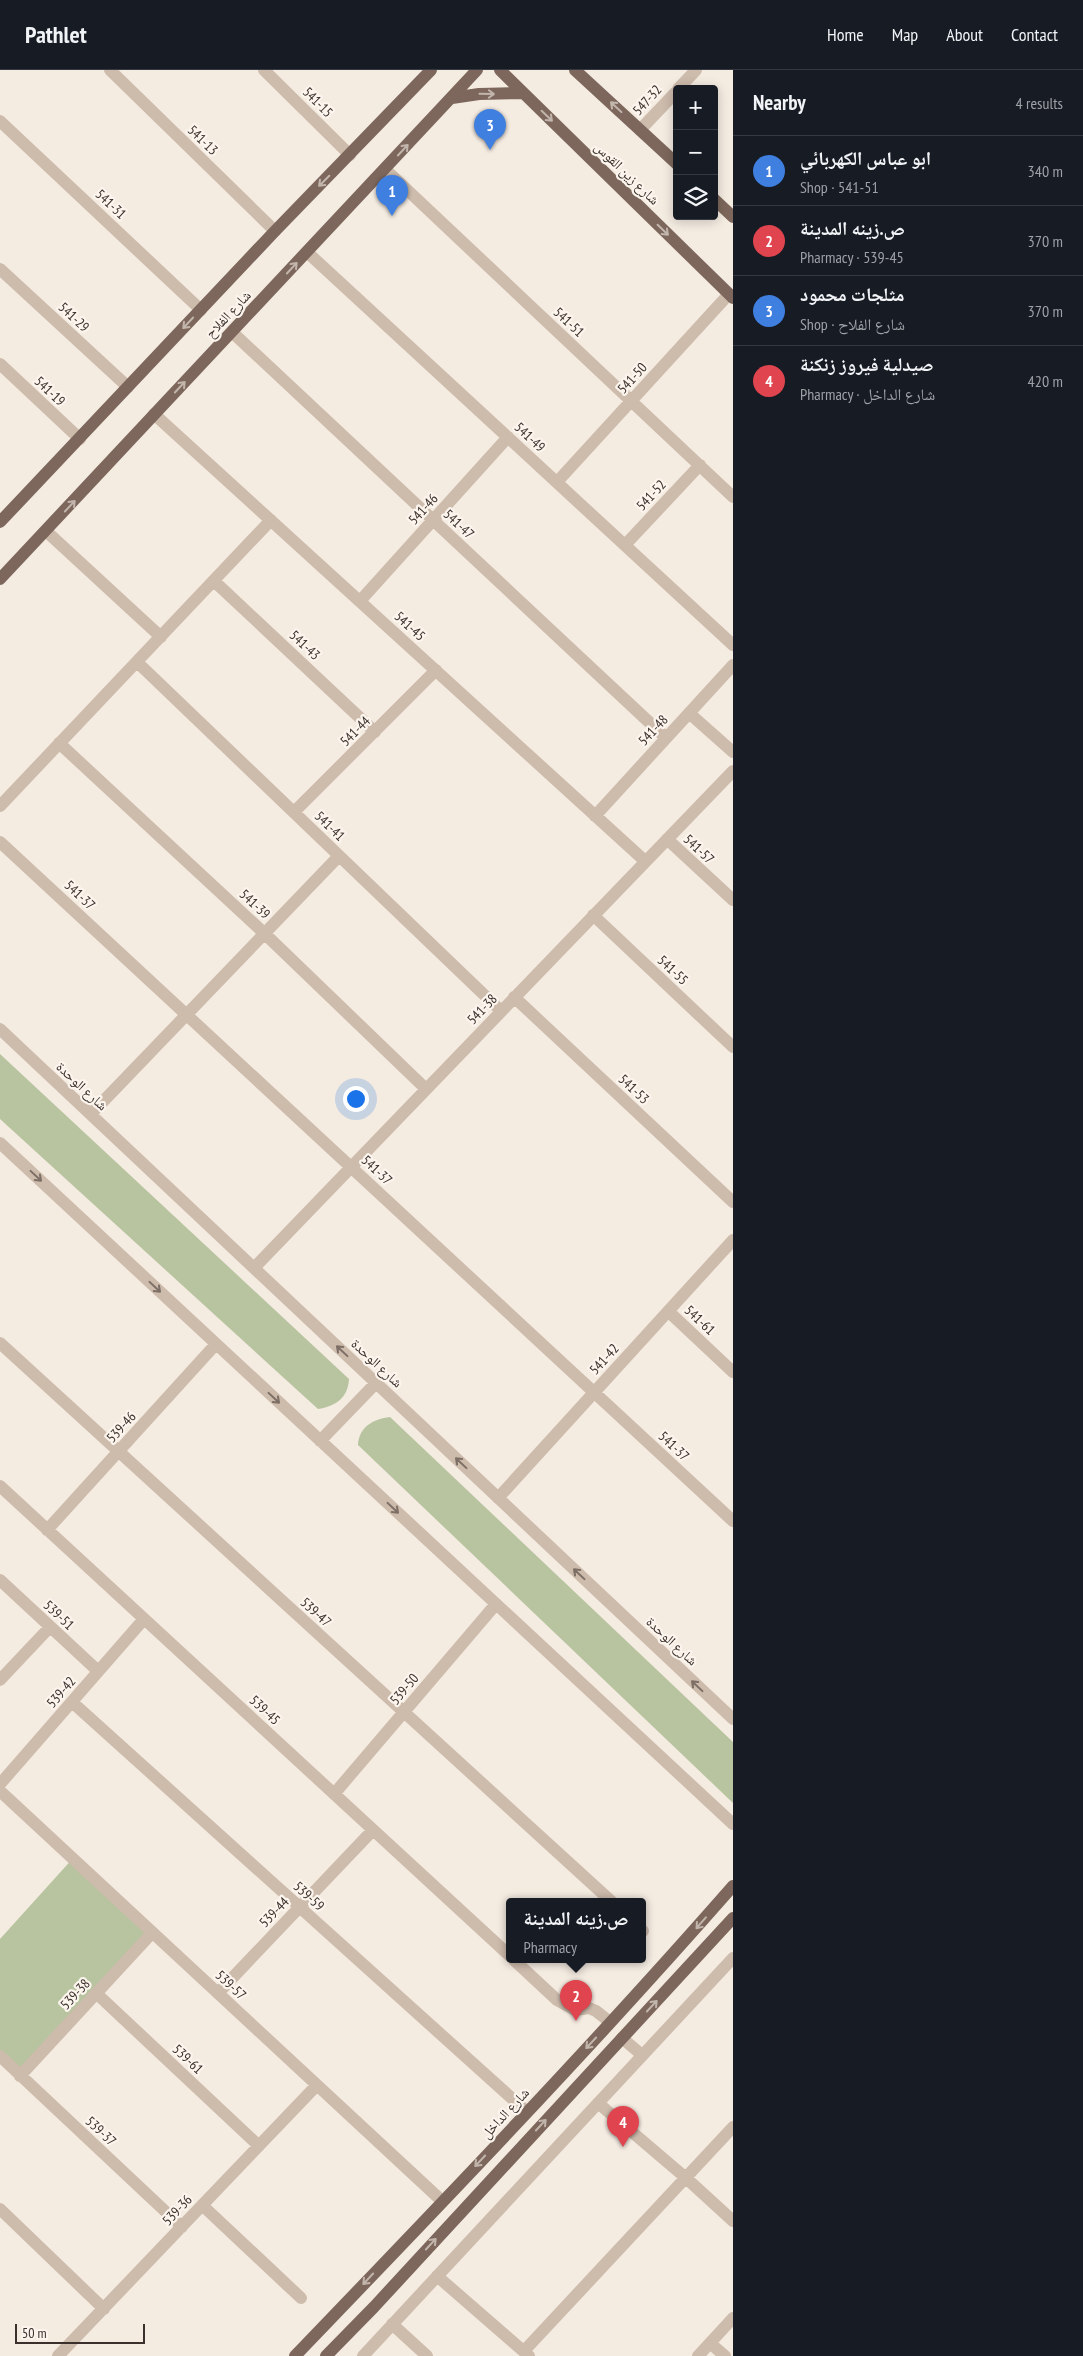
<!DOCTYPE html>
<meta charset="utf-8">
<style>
:root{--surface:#171b24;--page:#242831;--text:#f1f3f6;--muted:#9ea1a6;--line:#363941;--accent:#db2777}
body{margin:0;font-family:"PT Sans Narrow","Noto Naskh Arabic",sans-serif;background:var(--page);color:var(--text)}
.controls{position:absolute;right:15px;top:15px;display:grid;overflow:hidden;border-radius:5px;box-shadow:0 2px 12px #0003}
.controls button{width:45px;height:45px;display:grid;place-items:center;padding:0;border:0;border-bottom:1px solid var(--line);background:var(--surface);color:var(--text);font:25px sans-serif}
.scale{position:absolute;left:15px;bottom:12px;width:130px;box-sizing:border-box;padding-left:5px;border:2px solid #3b302b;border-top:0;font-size:14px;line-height:18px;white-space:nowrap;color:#3b302b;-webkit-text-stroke:4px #fbf5ee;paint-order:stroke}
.you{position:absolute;left:355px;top:1028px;width:18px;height:18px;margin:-12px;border:4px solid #fff;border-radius:50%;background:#1a73e8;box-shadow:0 0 0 8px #1a73e833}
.badge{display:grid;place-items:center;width:32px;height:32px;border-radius:50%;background:var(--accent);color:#fff;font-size:16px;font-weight:700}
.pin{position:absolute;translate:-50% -41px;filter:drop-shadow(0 1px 2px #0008)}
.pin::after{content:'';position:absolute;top:26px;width:18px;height:15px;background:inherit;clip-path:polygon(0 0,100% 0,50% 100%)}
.popup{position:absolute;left:506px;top:1828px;width:140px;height:65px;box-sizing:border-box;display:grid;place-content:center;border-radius:5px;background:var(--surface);filter:drop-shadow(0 1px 4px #0005);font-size:16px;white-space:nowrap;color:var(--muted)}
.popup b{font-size:19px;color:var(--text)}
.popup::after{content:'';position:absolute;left:50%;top:100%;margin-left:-10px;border:10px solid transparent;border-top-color:var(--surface)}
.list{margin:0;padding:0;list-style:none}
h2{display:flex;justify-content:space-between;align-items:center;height:65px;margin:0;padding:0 20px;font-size:21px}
h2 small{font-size:16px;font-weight:400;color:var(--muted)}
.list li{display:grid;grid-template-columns:32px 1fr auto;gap:15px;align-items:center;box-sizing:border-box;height:70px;padding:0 20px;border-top:1px solid var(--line)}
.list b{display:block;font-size:19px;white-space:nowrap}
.list p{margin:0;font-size:16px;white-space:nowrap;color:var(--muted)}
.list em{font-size:16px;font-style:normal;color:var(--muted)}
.icon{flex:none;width:28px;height:28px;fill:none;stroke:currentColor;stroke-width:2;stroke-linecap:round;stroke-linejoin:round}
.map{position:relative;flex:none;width:733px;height:2286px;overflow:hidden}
header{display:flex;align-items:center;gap:30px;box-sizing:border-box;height:70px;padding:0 25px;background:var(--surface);border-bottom:1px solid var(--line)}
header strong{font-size:24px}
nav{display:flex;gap:28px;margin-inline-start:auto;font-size:18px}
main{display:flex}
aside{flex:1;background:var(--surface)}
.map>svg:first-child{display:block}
.green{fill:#b8c4a0}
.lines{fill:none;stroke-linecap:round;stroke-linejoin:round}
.minor{stroke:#cdbbac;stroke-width:12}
.major{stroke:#7d675c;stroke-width:12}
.oneway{stroke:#c2b5ac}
.oneway2{stroke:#7d6f65}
.labels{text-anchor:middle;stroke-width:4.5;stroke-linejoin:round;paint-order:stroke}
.street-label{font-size:14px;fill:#3b302b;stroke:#fbf5ee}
</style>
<header>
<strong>Pathlet</strong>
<nav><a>Home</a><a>Map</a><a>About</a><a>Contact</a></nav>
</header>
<main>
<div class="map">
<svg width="733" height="2286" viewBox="0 0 733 2286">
<rect width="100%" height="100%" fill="#f4ebe1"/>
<!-- green -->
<path class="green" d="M 0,984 L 349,1309 C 348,1328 336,1336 318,1339 L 0,1049 Z
M 390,1347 L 733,1672 L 733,1733 L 358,1375 C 359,1357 373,1349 390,1347 Z
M 75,1786 L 152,1863 L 20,2006 L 0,1986 L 0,1869 Z"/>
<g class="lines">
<!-- minor -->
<path class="minor" d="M 110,0 L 275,161
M 264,0 L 350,85
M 678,19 L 696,0
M 0,51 L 201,240
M 640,60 L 677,21
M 385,99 L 733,427
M 307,182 L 733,575
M 0,199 L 128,317
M 232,262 L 666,668
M 0,294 L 80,369
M 154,344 L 645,791
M 557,412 L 729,224
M 46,461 L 161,567
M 625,475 L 700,395
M 214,511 L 375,662
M 360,531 L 508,367
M 137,592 L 501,941
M 689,643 L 733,682
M 59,673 L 265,864 L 426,1019
M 0,736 L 271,450
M 294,742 L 436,600
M 595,746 L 733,595
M 667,769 L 733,830
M 0,772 L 733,1451
M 593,845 L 733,977
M 514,927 L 733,1132
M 0,959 L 733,1649
M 91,1044 L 339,786
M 0,1073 L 733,1754
M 254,1198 L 733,701
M 668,1241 L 733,1302
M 0,1273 L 612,1832
M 320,1371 L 376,1313
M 0,1416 L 510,1886
M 498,1428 L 733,1170
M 47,1460 L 216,1274
M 0,1510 L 98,1601
M 0,1610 L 50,1557
M 72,1632 L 527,2042
M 0,1714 L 144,1549
M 0,1721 L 442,2131
M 334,1724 L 496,1534
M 642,1860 L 643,1861
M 514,1890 L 557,1930 L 575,1940 L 589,1938 L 596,1941 L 610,1952
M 96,1923 L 259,2076
M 218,1923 L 373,1760
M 622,1968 L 642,1985
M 0,1986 L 182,2157
M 20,2006 L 152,1863
M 598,2033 L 686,2108 L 733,2151
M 202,2135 L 301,2228
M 0,2139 L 104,2239
M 437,2206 L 529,2286
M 392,2254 L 427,2286
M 710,2273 L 725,2286
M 524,2281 L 733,2057
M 58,2286 L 317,2015
M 363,2286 L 733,1888
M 698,2286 L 733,2248"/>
<!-- major -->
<path class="major" d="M 500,0 L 733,228
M 575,0 L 677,94
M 452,28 L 479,24 L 522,23
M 714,129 L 733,147
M 0,452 L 275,161 L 431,0
M 0,509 L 477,0
M 295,2286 C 443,2132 592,1977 733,1816
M 326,2286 L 374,2237 L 733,1848"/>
</g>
<!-- one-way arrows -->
<defs><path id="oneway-shaft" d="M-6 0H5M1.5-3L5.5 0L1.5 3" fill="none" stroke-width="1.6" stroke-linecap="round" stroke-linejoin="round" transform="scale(1.25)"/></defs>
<g class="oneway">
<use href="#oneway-shaft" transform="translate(487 24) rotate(1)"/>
<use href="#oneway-shaft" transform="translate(616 37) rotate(-137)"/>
<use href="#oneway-shaft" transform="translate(547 46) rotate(44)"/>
<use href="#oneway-shaft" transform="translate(403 80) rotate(-47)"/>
<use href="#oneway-shaft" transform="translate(324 111) rotate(135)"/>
<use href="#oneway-shaft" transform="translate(663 160) rotate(44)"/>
<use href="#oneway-shaft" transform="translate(292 198) rotate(-47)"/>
<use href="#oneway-shaft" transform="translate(188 253) rotate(133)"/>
<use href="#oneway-shaft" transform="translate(180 317) rotate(-47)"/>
<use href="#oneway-shaft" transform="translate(70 436) rotate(-47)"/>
<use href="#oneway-shaft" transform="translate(701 1853) rotate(131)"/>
<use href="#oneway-shaft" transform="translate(652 1936) rotate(-47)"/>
<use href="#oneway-shaft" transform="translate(591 1973) rotate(133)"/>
<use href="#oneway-shaft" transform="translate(541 2055) rotate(-47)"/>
<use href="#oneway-shaft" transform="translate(480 2091) rotate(133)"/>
<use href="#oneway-shaft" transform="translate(431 2174) rotate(-47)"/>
<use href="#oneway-shaft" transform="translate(368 2209) rotate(133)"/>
</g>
<g class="oneway2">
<use href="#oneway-shaft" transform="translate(36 1106) rotate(43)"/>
<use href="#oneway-shaft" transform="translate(155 1217) rotate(43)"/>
<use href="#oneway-shaft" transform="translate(342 1281) rotate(-137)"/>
<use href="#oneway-shaft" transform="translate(274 1328) rotate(43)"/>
<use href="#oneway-shaft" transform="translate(461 1393) rotate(-137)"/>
<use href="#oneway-shaft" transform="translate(393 1438) rotate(43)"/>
<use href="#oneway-shaft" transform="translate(579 1504) rotate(-137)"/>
<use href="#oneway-shaft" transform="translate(697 1616) rotate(-137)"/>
</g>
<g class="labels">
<!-- street labels -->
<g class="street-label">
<text transform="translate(647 30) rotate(-48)" y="5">547-32</text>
<text transform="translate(318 32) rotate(45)" y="5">541-15</text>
<text transform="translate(203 70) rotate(44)" y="5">541-13</text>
<text transform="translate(627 103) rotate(44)" y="5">شارع زين القوس</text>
<text transform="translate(111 134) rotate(43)" y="5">541-31</text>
<text transform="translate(228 244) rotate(-47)" y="5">شارع الفلاح</text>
<text transform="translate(74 247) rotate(43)" y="5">541-29</text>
<text transform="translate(569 252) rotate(43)" y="5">541-51</text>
<text transform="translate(632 308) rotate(-48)" y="5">541-50</text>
<text transform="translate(50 321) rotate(43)" y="5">541-19</text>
<text transform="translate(530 367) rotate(43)" y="5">541-49</text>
<text transform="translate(651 425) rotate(-47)" y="5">541-52</text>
<text transform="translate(423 439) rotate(-48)" y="5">541-46</text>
<text transform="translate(459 454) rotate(43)" y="5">541-47</text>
<text transform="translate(410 556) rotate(42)" y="5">541-45</text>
<text transform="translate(305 575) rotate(43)" y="5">541-43</text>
<text transform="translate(653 660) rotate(-47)" y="5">541-48</text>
<text transform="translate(355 661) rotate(-45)" y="5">541-44</text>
<text transform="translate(330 756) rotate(44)" y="5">541-41</text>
<text transform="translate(699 779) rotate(43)" y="5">541-57</text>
<text transform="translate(80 825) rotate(43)" y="5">541-37</text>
<text transform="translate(255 834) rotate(43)" y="5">541-39</text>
<text transform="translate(673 900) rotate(43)" y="5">541-55</text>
<text transform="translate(482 939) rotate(-46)" y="5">541-38</text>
<text transform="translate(82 1016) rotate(43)" y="5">شارع الوحدة</text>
<text transform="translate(634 1019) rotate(43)" y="5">541-53</text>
<text transform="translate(377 1100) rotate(43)" y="5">541-37</text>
<text transform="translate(700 1250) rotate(43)" y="5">541-61</text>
<text transform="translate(604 1289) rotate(-48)" y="5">541-42</text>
<text transform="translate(377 1293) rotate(43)" y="5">شارع الوحدة</text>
<text transform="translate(121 1357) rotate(-48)" y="5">539-46</text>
<text transform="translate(674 1376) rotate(43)" y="5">541-37</text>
<text transform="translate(316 1542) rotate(42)" y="5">539-47</text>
<text transform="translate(59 1545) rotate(43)" y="5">539-51</text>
<text transform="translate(672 1571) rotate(43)" y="5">شارع الوحدة</text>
<text transform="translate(404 1619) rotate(-50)" y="5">539-50</text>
<text transform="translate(61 1622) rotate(-49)" y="5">539-42</text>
<text transform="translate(265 1640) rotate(43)" y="5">539-45</text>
<text transform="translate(309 1826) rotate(42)" y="5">539-59</text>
<text transform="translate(274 1842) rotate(-46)" y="5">539-44</text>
<text transform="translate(231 1915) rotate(43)" y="5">539-57</text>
<text transform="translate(75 1924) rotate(-47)" y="5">539-38</text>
<text transform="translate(188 1989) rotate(43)" y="5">539-61</text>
<text transform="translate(505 2043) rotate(-47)" y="5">شارع الداخل</text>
<text transform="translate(101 2061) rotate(43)" y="5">539-37</text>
<text transform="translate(177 2140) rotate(-47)" y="5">539-36</text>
</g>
</g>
</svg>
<div class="controls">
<button>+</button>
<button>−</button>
<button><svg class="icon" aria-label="layers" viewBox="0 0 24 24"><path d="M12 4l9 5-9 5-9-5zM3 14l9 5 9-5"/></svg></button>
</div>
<div class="scale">50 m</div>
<div class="you"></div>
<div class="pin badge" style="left:392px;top:146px;background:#3f7fe0">1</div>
<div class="pin badge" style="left:576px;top:1951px;background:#e0444e">2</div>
<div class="popup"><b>ص.زينه المدينة</b>Pharmacy</div>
<div class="pin badge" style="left:490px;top:80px;background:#3f7fe0">3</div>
<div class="pin badge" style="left:623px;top:2077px;background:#e0444e">4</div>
</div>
<aside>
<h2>Nearby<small>4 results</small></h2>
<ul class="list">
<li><span class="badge" style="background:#3f7fe0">1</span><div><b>ابو عباس الكهربائي</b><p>Shop · 541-51</p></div><em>340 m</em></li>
<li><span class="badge" style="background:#e0444e">2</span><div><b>ص.زينه المدينة</b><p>Pharmacy · 539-45</p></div><em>370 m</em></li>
<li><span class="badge" style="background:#3f7fe0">3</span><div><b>مثلجات محمود</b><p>Shop · شارع الفلاح</p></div><em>370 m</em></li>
<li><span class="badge" style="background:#e0444e">4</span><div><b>صيدلية فيروز زنكنة</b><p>Pharmacy · شارع الداخل</p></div><em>420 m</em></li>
</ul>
</aside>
</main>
